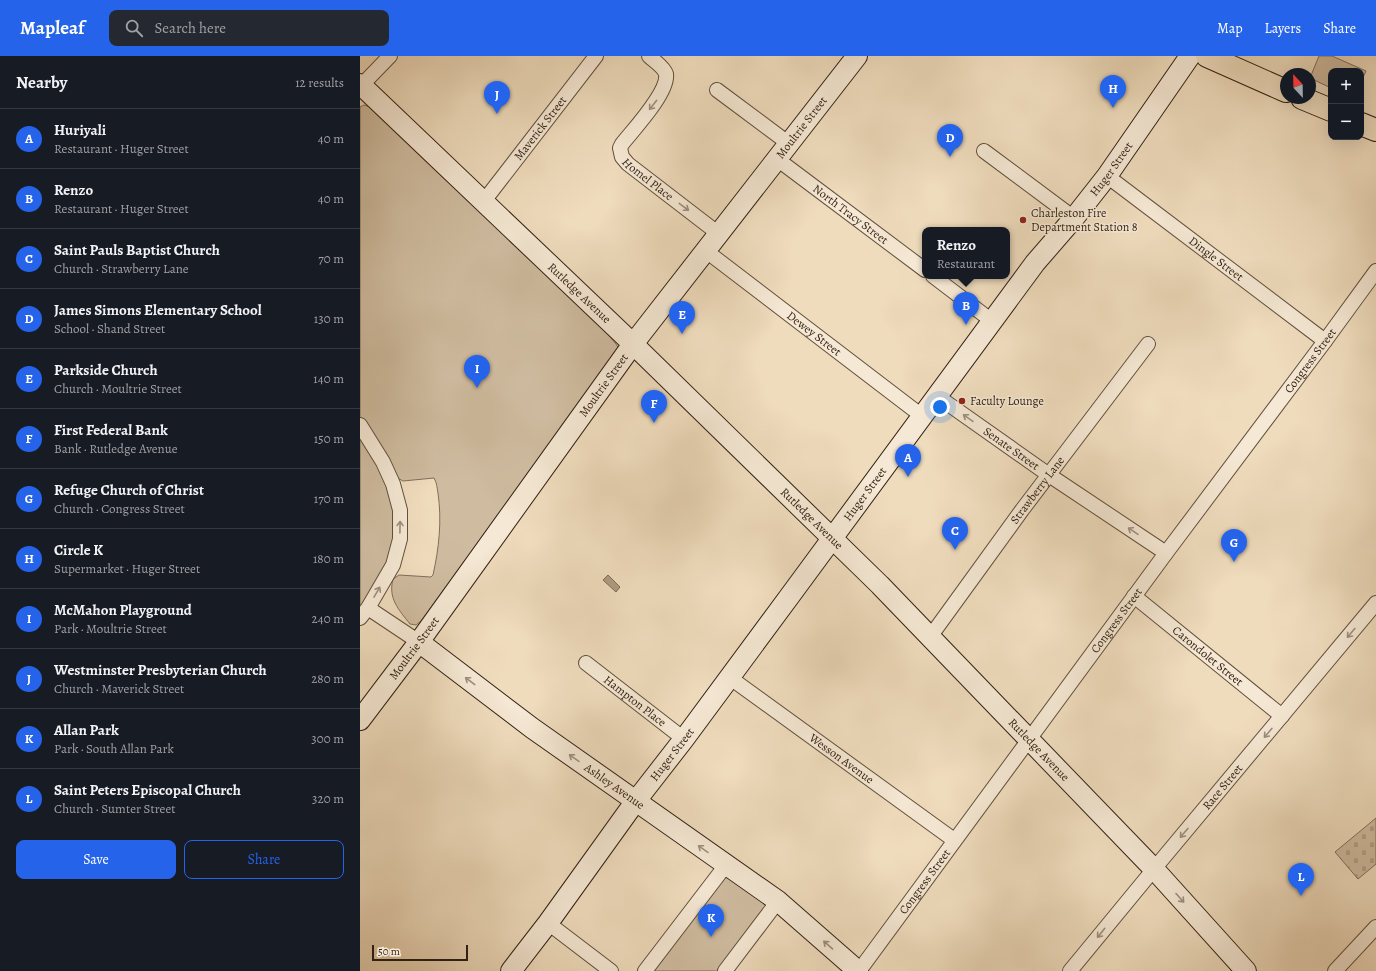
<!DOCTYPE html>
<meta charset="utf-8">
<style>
:root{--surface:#171b24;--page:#242831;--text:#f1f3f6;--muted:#9ea1a6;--line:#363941;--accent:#2563eb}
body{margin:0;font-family:Alegreya,serif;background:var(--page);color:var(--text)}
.controls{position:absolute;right:12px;top:12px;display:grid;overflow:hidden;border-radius:8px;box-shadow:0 4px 16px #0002}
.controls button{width:36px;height:36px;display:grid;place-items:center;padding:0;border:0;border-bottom:1px solid var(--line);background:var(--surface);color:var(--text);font:20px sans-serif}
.compass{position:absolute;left:920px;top:12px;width:36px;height:36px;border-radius:50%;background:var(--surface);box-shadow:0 4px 16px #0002;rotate:338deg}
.scale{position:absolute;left:12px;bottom:10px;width:96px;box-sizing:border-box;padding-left:4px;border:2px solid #332114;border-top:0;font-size:11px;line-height:14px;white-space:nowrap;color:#332114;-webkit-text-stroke:3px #f5e8d4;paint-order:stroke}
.you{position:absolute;left:580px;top:351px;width:14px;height:14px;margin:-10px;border:3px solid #fff;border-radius:50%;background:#1a73e8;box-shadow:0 0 0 6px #1a73e833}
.badge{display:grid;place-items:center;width:26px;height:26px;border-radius:50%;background:var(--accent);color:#fff;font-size:13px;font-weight:700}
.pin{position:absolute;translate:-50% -33px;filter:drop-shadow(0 1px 2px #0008)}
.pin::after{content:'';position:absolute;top:21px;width:14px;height:12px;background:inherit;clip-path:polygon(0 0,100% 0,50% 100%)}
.popup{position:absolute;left:562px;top:171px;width:88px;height:52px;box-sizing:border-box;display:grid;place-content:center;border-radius:8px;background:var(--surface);filter:drop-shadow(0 1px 3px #0005);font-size:13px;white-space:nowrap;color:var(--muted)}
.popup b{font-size:15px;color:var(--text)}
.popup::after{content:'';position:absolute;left:50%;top:100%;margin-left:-8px;border:8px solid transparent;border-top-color:var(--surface)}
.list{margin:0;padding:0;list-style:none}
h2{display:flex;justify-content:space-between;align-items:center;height:52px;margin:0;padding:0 16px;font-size:17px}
h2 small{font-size:13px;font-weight:400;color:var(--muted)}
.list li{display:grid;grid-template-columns:26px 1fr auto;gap:12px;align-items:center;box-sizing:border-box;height:60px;padding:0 16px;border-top:1px solid var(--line)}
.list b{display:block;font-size:15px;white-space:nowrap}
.list p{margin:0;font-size:13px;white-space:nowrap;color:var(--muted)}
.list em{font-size:13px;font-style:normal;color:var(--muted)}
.actions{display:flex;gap:8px;padding:12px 16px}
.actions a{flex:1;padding:9px 0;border:1px solid var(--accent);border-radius:8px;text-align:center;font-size:14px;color:var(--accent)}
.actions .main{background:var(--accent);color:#fff}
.icon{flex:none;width:22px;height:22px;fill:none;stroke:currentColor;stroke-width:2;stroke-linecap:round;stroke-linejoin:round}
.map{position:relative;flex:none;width:1016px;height:915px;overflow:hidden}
header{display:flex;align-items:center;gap:24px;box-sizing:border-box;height:56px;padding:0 20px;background:var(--accent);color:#fff}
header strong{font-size:19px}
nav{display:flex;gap:22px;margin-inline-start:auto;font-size:14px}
.search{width:280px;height:36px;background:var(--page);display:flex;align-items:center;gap:10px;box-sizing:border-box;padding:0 14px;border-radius:8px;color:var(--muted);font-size:15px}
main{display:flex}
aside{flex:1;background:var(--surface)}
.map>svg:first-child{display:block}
.cemetery{fill:url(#cemetery-stones);stroke:#816e5a}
.park{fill:#cfbca0;stroke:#816e5a}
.water{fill:#af9c84;stroke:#7d6b57}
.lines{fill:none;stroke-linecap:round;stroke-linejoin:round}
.street-casing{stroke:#62503e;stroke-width:16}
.secondary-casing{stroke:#332114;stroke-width:22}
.primary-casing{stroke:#332114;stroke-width:24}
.street{stroke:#f5e8d4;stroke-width:14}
.secondary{stroke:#f5e8d4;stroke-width:20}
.primary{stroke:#efdcbd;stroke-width:22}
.oneway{stroke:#9e8e7e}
.poi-dot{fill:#8f2418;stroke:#f5e8d4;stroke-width:1.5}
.labels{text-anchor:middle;stroke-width:3;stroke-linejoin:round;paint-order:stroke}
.street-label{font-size:12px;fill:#332114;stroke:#f5e8d4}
.poi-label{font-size:12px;fill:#332114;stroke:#f5e8d4;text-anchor:start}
</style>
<header>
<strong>Mapleaf</strong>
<div class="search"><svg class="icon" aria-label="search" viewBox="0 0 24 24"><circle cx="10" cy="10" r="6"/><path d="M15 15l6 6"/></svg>Search here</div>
<nav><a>Map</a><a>Layers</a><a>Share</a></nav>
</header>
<main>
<aside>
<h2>Nearby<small>12 results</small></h2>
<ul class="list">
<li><span class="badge">A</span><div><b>Huriyali</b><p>Restaurant · Huger Street</p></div><em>40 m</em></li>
<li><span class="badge">B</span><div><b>Renzo</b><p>Restaurant · Huger Street</p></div><em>40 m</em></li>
<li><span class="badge">C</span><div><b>Saint Pauls Baptist Church</b><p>Church · Strawberry Lane</p></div><em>70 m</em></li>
<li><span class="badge">D</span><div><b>James Simons Elementary School</b><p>School · Shand Street</p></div><em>130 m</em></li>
<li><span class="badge">E</span><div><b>Parkside Church</b><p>Church · Moultrie Street</p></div><em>140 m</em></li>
<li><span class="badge">F</span><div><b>First Federal Bank</b><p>Bank · Rutledge Avenue</p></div><em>150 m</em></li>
<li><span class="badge">G</span><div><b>Refuge Church of Christ</b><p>Church · Congress Street</p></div><em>170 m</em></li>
<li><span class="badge">H</span><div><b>Circle K</b><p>Supermarket · Huger Street</p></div><em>180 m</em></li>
<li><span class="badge">I</span><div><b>McMahon Playground</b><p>Park · Moultrie Street</p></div><em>240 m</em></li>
<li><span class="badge">J</span><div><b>Westminster Presbyterian Church</b><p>Church · Maverick Street</p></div><em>280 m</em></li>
<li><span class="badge">K</span><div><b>Allan Park</b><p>Park · South Allan Park</p></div><em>300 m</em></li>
<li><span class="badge">L</span><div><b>Saint Peters Episcopal Church</b><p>Church · Sumter Street</p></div><em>320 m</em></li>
</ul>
<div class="actions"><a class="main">Save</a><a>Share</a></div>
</aside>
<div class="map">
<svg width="1016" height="915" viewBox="0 0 1016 915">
<defs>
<pattern id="cemetery-stones" width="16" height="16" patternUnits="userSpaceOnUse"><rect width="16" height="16" fill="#cfbca0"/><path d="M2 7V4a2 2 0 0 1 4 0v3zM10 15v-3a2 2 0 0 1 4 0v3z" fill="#b2a189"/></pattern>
</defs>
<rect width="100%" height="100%" fill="#efdcbd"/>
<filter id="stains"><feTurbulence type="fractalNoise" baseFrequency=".005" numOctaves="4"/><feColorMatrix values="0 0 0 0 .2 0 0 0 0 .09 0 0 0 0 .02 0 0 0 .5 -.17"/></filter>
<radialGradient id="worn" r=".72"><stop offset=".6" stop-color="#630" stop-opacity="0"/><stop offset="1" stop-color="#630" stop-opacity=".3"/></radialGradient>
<!-- cemetery -->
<path class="cemetery" d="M 1016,762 L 1016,808 L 998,823 L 975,796 Z"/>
<!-- park -->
<path class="park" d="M 959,0 L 972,0 L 1006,15 L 1001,26 L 1001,15 L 971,15 L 971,32 L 950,22 Z
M 4,49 L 13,52 L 246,276 L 256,288 L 259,293 L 61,565 L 56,569 L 50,568 C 38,553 28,542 33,523 L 39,519 L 71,521 L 73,519 C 79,492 82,465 78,437 C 77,432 77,427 74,422 L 43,425 L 36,421 L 0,362 L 0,51 Z
M 0,377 C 24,411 45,463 29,504 C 26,510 22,515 20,520 C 13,532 7,544 0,555 Z
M 366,815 L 412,846 L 360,915 L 290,915 Z"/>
<!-- water -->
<path class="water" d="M 248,519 L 260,531 L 256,536 L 243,524 Z"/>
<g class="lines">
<defs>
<g id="street">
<path id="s1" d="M 289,0 C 294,5 304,11 306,18 C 309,36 273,74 262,88 L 260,92 L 262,101 L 268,108 L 359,178"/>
<path d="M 0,31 L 30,0"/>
<path d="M 357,34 L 428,87"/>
<path d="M 624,95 L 714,162"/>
<path id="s2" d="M 417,103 L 565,214"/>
<path id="s3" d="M 747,120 L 965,285"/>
<path id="s4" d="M 124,145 L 236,0"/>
<path id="s5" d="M 346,195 L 562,360"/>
<path d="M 573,220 L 632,265"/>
<path id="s6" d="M 577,340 L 689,419 L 806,497"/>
<path d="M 0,369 L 23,406 L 33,428 L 40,454 L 40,483 L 33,509 L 8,552 L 0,562"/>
<path id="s7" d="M 774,540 L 922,660"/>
<path d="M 8,552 L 59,586"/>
<path id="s8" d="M 570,581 L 662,454 L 788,288"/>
<path id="s9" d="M 226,607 L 324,683"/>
<path id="s10" d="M 369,621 L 594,784"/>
<path d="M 188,867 L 251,915"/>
<path d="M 285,915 L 366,809"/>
<path d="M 365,915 L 418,845"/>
<path id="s11" d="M 499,915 L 806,497 L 965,285 L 1016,215"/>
<path id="s12" d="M 710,915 L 794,813 L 1016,547"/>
<path d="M 975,915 L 1016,871"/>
</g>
<g id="secondary">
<path id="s13" d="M 0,28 L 273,288 L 520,529 L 794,813 L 886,915"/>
<path id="s14" d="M 59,586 L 172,672 L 418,845 L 498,915"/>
<path id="s15" d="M 0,664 L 59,586 L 273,288 L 497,0"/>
<path id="s16" d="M 151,915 L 188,867 L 275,746 L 324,683 L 429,541 L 675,207 L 714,162 L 747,120 L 830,0"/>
</g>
<path id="primary" d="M 847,0 L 926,35
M 942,42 L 971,54
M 1001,68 L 1016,74"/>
</defs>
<!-- street casing -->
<use href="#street" class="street-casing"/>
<!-- secondary casing -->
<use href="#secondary" class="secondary-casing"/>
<!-- primary casing -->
<use href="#primary" class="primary-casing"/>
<!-- street -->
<use href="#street" class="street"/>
<!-- secondary -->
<use href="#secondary" class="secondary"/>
<!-- primary -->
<use href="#primary" class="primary"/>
</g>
<!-- one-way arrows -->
<defs><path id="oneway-shaft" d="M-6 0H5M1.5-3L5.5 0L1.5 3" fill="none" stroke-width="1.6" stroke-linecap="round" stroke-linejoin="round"/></defs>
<g class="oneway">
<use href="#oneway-shaft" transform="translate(293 49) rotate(128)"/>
<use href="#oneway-shaft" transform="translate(324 151) rotate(37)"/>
<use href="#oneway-shaft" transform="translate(608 362) rotate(-145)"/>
<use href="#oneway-shaft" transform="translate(40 471) rotate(-89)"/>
<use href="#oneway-shaft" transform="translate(773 475) rotate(-146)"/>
<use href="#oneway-shaft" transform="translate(17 536) rotate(-60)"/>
<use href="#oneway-shaft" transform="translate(991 577) rotate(130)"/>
<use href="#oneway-shaft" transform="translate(110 625) rotate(-143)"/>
<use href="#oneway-shaft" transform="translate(908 677) rotate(130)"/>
<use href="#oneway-shaft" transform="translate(214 702) rotate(-145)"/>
<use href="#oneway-shaft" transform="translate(824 777) rotate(130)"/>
<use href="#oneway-shaft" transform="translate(343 793) rotate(-145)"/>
<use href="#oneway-shaft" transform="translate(820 842) rotate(48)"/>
<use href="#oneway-shaft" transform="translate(741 877) rotate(129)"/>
<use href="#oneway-shaft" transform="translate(468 889) rotate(-139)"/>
</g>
<!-- markers -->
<g class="poi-dot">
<circle cx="663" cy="164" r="4"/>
<circle cx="602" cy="345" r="4"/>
</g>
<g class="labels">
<!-- street labels -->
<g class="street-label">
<text dy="4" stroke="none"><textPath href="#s4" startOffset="92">Maverick Street</textPath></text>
<text dy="4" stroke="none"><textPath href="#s15" startOffset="739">Moultrie Street</textPath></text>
<text dy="4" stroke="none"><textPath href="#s16" startOffset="1002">Huger Street</textPath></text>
<text dy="4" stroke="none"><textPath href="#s1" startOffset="157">Homel Place</textPath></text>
<text dy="4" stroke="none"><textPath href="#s2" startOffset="92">North Tracy Street</textPath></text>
<text dy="4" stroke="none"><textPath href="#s3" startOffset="137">Dingle Street</textPath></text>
<text dy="4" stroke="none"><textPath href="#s13" startOffset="303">Rutledge Avenue</textPath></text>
<text dy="4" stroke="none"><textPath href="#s5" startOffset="136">Dewey Street</textPath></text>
<text dy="4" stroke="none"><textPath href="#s11" startOffset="759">Congress Street</textPath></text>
<text dy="4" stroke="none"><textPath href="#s15" startOffset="414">Moultrie Street</textPath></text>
<text dy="4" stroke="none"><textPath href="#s6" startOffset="91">Senate Street</textPath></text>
<text dy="4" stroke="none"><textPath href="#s8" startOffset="182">Strawberry Lane</textPath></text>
<text dy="4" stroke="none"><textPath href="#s16" startOffset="594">Huger Street</textPath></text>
<text dy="4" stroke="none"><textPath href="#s13" startOffset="627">Rutledge Avenue</textPath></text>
<text dy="4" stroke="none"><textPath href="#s11" startOffset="435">Congress Street</textPath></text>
<text dy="4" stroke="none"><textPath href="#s15" startOffset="90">Moultrie Street</textPath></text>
<text dy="4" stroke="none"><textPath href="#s7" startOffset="95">Carondolet Street</textPath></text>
<text dy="4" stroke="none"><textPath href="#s9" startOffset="62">Hampton Place</textPath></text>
<text dy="4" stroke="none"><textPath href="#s13" startOffset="951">Rutledge Avenue</textPath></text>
<text dy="4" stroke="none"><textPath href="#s16" startOffset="270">Huger Street</textPath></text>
<text dy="4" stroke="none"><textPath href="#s10" startOffset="139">Wesson Avenue</textPath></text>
<text dy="4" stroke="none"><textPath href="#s14" startOffset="243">Ashley Avenue</textPath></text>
<text dy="4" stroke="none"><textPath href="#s12" startOffset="239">Race Street</textPath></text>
<text dy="4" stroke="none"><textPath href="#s11" startOffset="111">Congress Street</textPath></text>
</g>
<!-- poi labels -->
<g class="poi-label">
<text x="671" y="161">Charleston Fire<tspan x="671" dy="14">Department Station 8</tspan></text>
<text x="610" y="349">Faculty Lounge</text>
</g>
</g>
<rect width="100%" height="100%" filter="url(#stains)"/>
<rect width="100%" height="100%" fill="url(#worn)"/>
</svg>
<div class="controls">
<button>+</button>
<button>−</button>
</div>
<svg class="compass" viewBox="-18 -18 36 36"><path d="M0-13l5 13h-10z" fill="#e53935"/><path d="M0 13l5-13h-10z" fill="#9ea1a6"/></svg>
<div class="scale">50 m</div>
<div class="you"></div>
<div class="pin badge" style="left:548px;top:421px">A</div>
<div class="pin badge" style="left:606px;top:269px">B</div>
<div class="popup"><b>Renzo</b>Restaurant</div>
<div class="pin badge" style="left:595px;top:494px">C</div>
<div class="pin badge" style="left:590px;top:101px">D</div>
<div class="pin badge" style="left:322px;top:278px">E</div>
<div class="pin badge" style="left:294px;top:367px">F</div>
<div class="pin badge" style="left:874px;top:506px">G</div>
<div class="pin badge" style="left:753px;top:52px">H</div>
<div class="pin badge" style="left:117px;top:332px">I</div>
<div class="pin badge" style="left:137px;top:58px">J</div>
<div class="pin badge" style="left:351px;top:881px">K</div>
<div class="pin badge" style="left:941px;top:840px">L</div>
</div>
</main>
